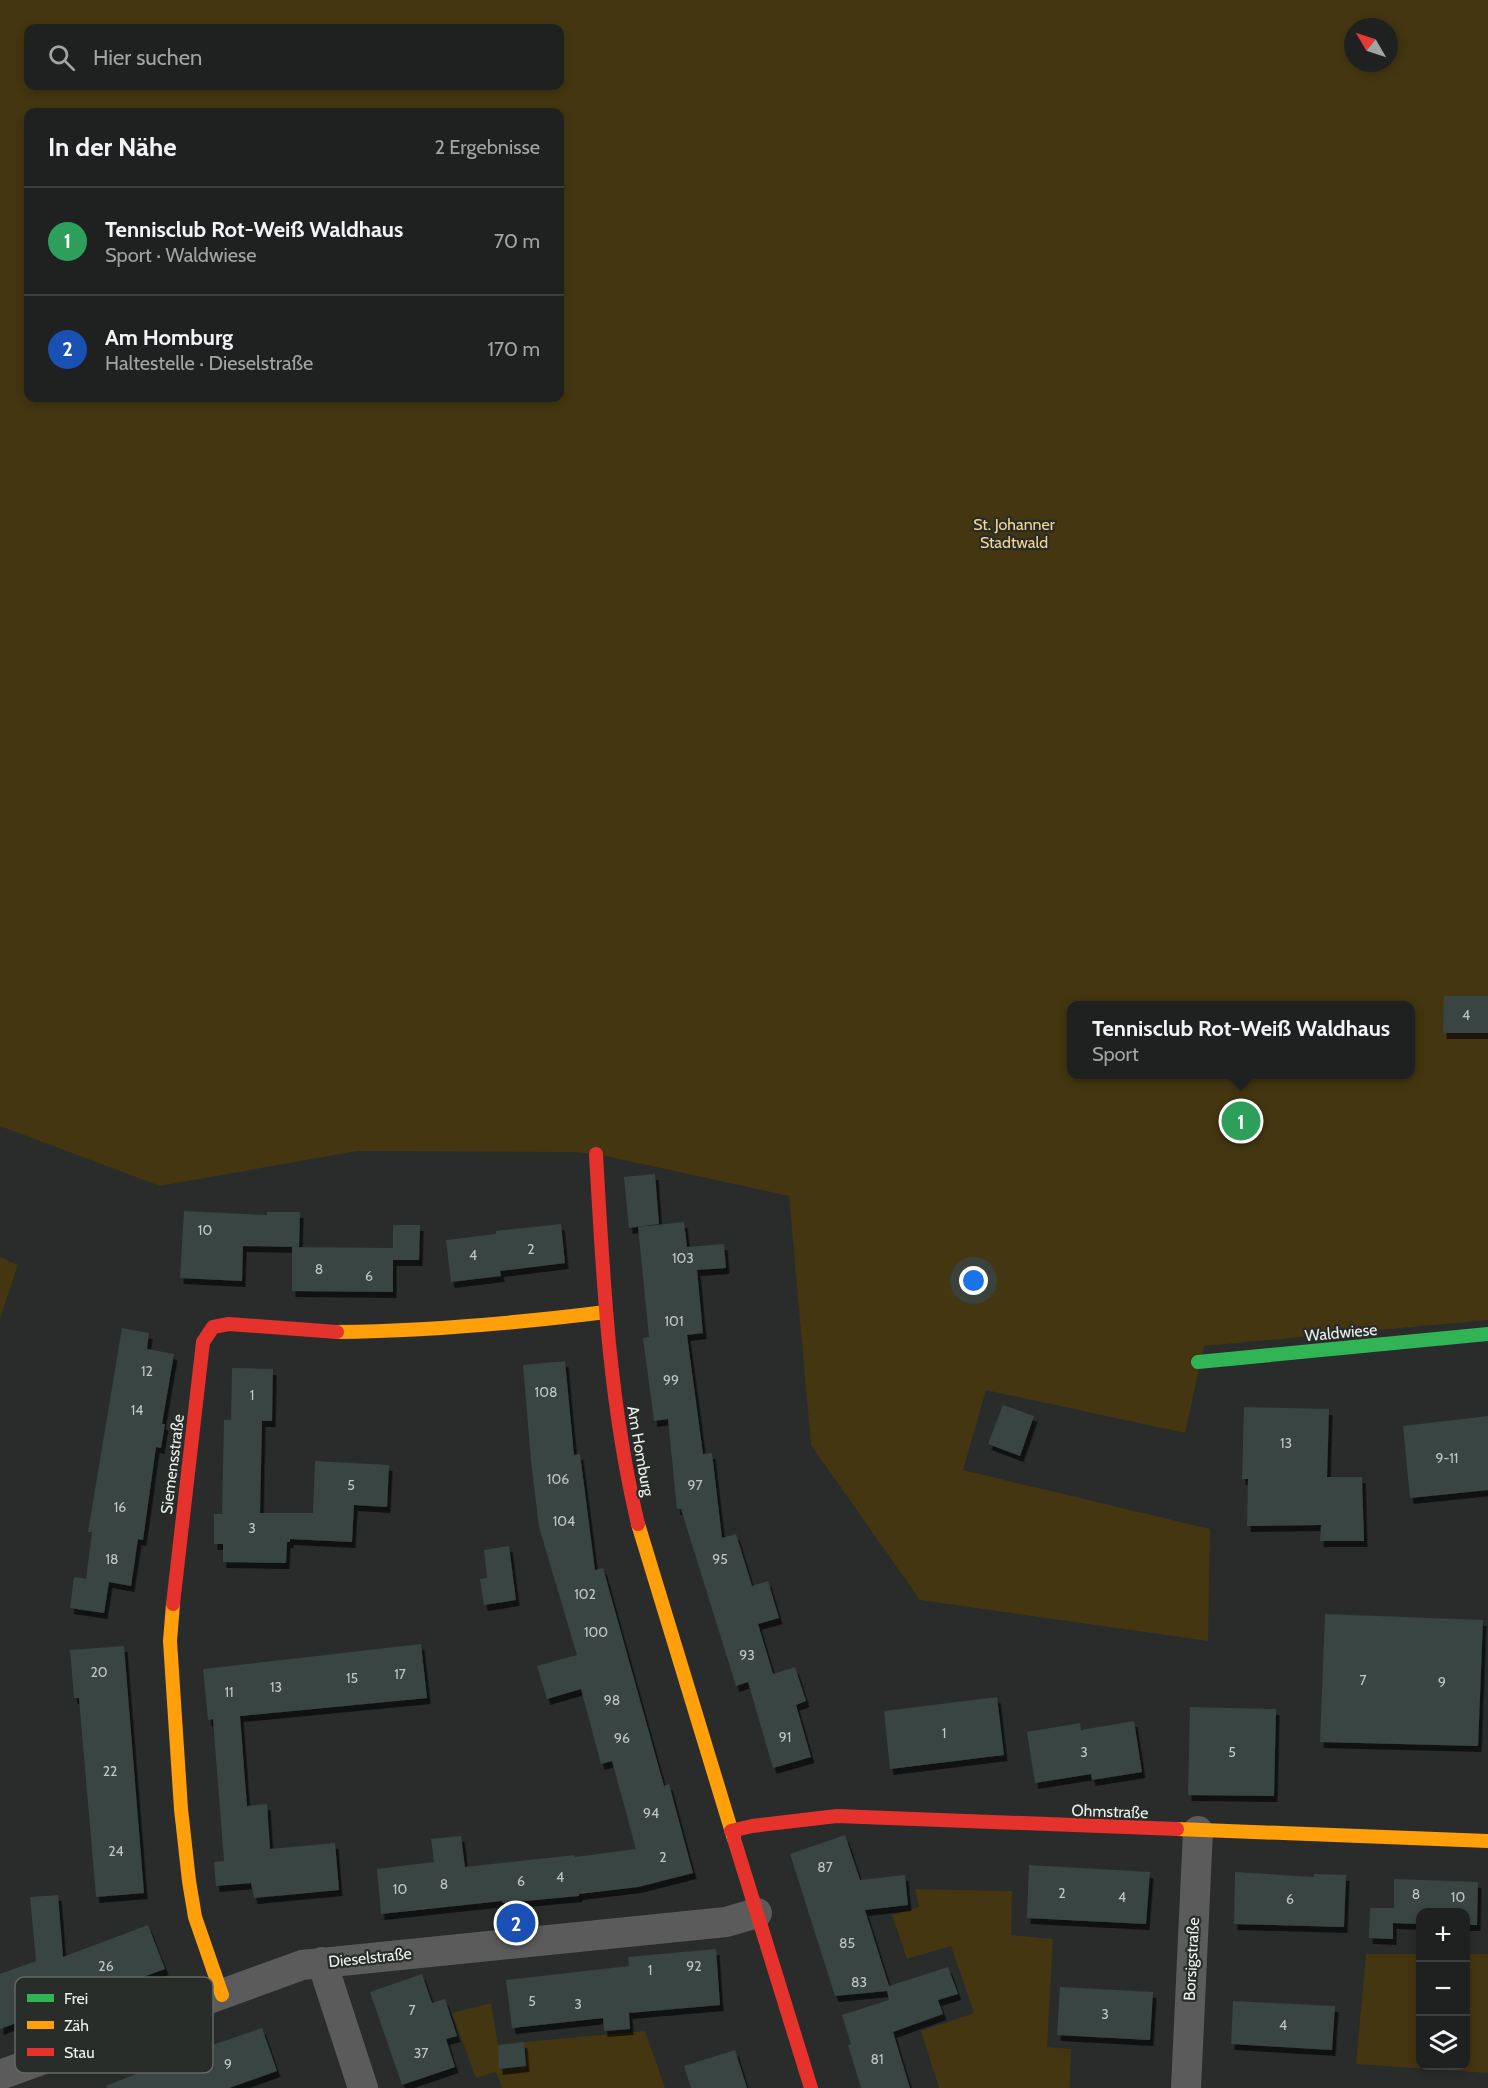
<!DOCTYPE html>
<html lang="de">
<meta charset="utf-8">
<style>
:root{--surface:#1f2120;--page:#272929;--text:#f1f3f6;--muted:#a1a3a5;--line:#3c3e3e;--accent:#db2777}
body{margin:0;font-family:Cabin,sans-serif;background:var(--page);color:var(--text)}
.controls{position:absolute;right:18px;bottom:18px;display:grid;overflow:hidden;border-radius:12px;box-shadow:0 3px 9px #0003}
.controls button{width:54px;height:54px;display:grid;place-items:center;padding:0;border:0;border-bottom:2px solid var(--line);background:var(--surface);color:var(--text);font:30px sans-serif}
.compass{position:absolute;left:1344px;top:18px;width:54px;height:54px;border-radius:50%;background:var(--surface);box-shadow:0 3px 9px #0003;rotate:309deg}
.you{position:absolute;left:974px;top:1281px;width:21px;height:21px;margin:-15px;border:4px solid #fff;border-radius:50%;background:#1a73e8;box-shadow:0 0 0 9px #1a73e833}
.badge{display:grid;place-items:center;width:39px;height:39px;border-radius:50%;background:var(--accent);color:#fff;font-size:20px;font-weight:700}
.pin{position:absolute;translate:-50% -50%;border:3px solid #fff;box-shadow:0 2px 6px #0006}
.popup{position:absolute;left:1067px;top:1001px;width:348px;height:78px;box-sizing:border-box;display:grid;place-content:center;border-radius:12px;background:var(--surface);filter:drop-shadow(0 2px 4px #0005);font-size:20px;white-space:nowrap;color:var(--muted)}
.popup b{font-size:22px;color:var(--text)}
.popup::after{content:'';position:absolute;left:50%;top:100%;margin-left:-12px;border:12px solid transparent;border-top-color:var(--surface)}
.list{margin:0;padding:0;list-style:none}
h2{display:flex;justify-content:space-between;align-items:center;height:78px;margin:0;padding:0 24px;font-size:26px}
h2 small{font-size:20px;font-weight:400;color:var(--muted)}
.list li{display:grid;grid-template-columns:39px 1fr auto;gap:18px;align-items:center;box-sizing:border-box;height:108px;padding:0 24px;border-top:2px solid var(--line)}
.list b{display:block;font-size:22px;white-space:nowrap}
.list p{margin:0;font-size:20px;white-space:nowrap;color:var(--muted)}
.list em{font-size:20px;font-style:normal;color:var(--muted)}
.icon{flex:none;width:33px;height:33px;fill:none;stroke:currentColor;stroke-width:2;stroke-linecap:round;stroke-linejoin:round}
.map{position:relative;flex:none;width:1488px;height:2088px;overflow:hidden}
.search{position:absolute;background:var(--surface);box-shadow:0 3px 9px #0003;left:24px;top:24px;width:540px;height:66px;display:flex;align-items:center;gap:15px;box-sizing:border-box;padding:0 21px;border-radius:12px;color:var(--muted);font-size:22px}
.panel{position:absolute;background:var(--surface);box-shadow:0 3px 9px #0003;left:24px;top:108px;width:540px;height:294px;border-radius:12px}
.map>svg:first-child{display:block}
.green{fill:#433611;fill-rule:evenodd}
.building{fill:#374543;filter:url(#shadow)}
.lines{fill:none;stroke-linecap:round;stroke-linejoin:round}
.street{stroke:#5b5b5b;stroke-width:30}
.fast{stroke:#30b455;stroke-width:14}
.slow{stroke:#ff9f0a;stroke-width:14}
.jam{stroke:#e5322d;stroke-width:14}
.labels{text-anchor:middle;stroke-width:4.5;stroke-linejoin:round;paint-order:stroke}
.number-label{font-size:14px;fill:#c0c6c4}
.park-label{font-size:16px;fill:#f7d68e;stroke:#282d29}
.street-label{font-size:16px;fill:#eef1ef;stroke:#282d29}
.key{fill:#282d29;stroke:#636864;stroke-width:1.5}
.key-label{font-size:16px;fill:#eef1ef}
</style>
<div class="map">
<svg width="1488" height="2088" viewBox="0 0 1488 2088">
<defs>
<filter id="shadow"><feDropShadow dx="3.5" dy="6" stdDeviation="0" flood-color="#0009"/></filter>
</defs>
<rect width="100%" height="100%" fill="#292c2a"/>
<!-- green -->
<path class="green" d="M 0,0 L 1488,0 L 1488,1320 L 1204,1346 L 1185,1433 L 986,1390 L 963,1470 L 1210,1529 L 1208,1641 L 920,1600 L 811,1445 L 789,1196 L 596,1154 L 573,1152 L 357,1151 L 160,1186 L 0,1126 ZM 1353,27 L 1389,27 L 1389,63 L 1353,63 ZM 28,28 L 560,28 L 560,86 L 28,86 ZM 28,112 L 560,112 L 560,398 L 28,398 ZM 1072,1006 L 1410,1006 L 1410,1074 L 1072,1074 Z
M 0,1257 L 18,1265 L 0,1319 Z
M 915,1889 L 1012,1891 L 1011,1935 L 1053,1939 L 1047,2047 L 1071,2049 L 1070,2088 L 939,2088 L 921,2031 L 974,2013 L 951,1946 L 907,1959 L 892,1915 L 919,1907 Z
M 1366,1954 L 1420,1954 L 1420,2066 L 1466,2066 L 1466,1954 L 1488,1954 L 1488,2073 L 1356,2064 Z
M 491,2003 L 498,2045 L 500,2068 L 526,2066 L 524,2042 L 645,2031 L 665,2088 L 502,2088 L 496,2072 L 476,2078 L 452,2013 Z"/>
<!-- building -->
<path class="building" d="M 1444,996 L 1488,996 L 1488,1033 L 1443,1033 Z
M 655,1174 L 659,1224 L 629,1228 L 624,1177 Z
M 184,1211 L 267,1215 L 267,1212 L 300,1212 L 299,1247 L 243,1246 L 242,1281 L 180,1278 Z
M 684,1222 L 687,1247 L 724,1244 L 726,1268 L 697,1270 L 703,1333 L 687,1335 L 703,1454 L 712,1453 L 722,1538 L 736,1534 L 752,1586 L 768,1581 L 779,1618 L 758,1624 L 773,1674 L 795,1667 L 806,1701 L 796,1705 L 811,1757 L 773,1768 L 748,1682 L 736,1686 L 681,1509 L 677,1509 L 668,1419 L 654,1421 L 643,1338 L 649,1337 L 638,1227 Z
M 561,1224 L 565,1263 L 500,1271 L 501,1276 L 451,1282 L 446,1240 L 496,1234 L 496,1231 Z
M 393,1225 L 420,1225 L 419,1260 L 393,1260 Z
M 292,1247 L 393,1248 L 393,1292 L 292,1291 Z
M 122,1328 L 149,1333 L 147,1349 L 174,1354 L 162,1424 L 165,1424 L 161,1448 L 156,1447 L 143,1540 L 138,1539 L 131,1586 L 109,1582 L 104,1613 L 70,1608 L 74,1577 L 86,1579 L 92,1532 L 88,1532 Z
M 565,1361 L 574,1455 L 580,1454 L 595,1570 L 603,1568 L 664,1786 L 669,1784 L 693,1873 L 638,1887 L 579,1894 L 579,1896 L 502,1903 L 502,1901 L 381,1914 L 377,1869 L 434,1862 L 431,1839 L 461,1836 L 465,1867 L 575,1855 L 575,1857 L 636,1849 L 612,1761 L 601,1764 L 581,1689 L 547,1699 L 537,1666 L 577,1655 L 539,1527 L 531,1461 L 523,1365 Z
M 232,1368 L 273,1369 L 272,1421 L 262,1421 L 260,1513 L 313,1513 L 315,1461 L 389,1465 L 387,1507 L 354,1505 L 352,1542 L 290,1539 L 290,1542 L 287,1542 L 286,1563 L 223,1562 L 223,1544 L 214,1544 L 214,1514 L 222,1514 L 224,1420 L 231,1420 Z
M 1003,1405 L 1034,1416 L 1020,1456 L 988,1444 Z
M 1244,1407 L 1329,1409 L 1327,1477 L 1362,1477 L 1364,1541 L 1320,1541 L 1321,1525 L 1247,1526 L 1248,1479 L 1242,1479 Z
M 1488,1416 L 1488,1490 L 1410,1498 L 1403,1426 Z
M 509,1546 L 516,1600 L 484,1605 L 480,1579 L 487,1578 L 484,1550 Z
M 1325,1614 L 1483,1620 L 1478,1746 L 1320,1742 Z
M 421,1644 L 427,1698 L 240,1716 L 247,1806 L 267,1804 L 270,1849 L 335,1843 L 339,1890 L 254,1898 L 251,1883 L 216,1886 L 214,1862 L 224,1861 L 213,1719 L 208,1720 L 203,1669 Z
M 124,1646 L 144,1893 L 96,1897 L 79,1698 L 74,1698 L 70,1650 Z
M 997,1697 L 1004,1755 L 890,1769 L 884,1711 Z
M 1190,1707 L 1276,1709 L 1274,1796 L 1188,1795 Z
M 1134,1721 L 1142,1772 L 1092,1780 L 1091,1774 L 1035,1783 L 1027,1732 L 1080,1723 L 1081,1730 Z
M 845,1835 L 860,1880 L 905,1875 L 908,1905 L 865,1910 L 889,1986 L 948,1967 L 958,1994 L 938,2000 L 943,2014 L 893,2032 L 910,2088 L 861,2088 L 848,2045 L 851,2044 L 842,2015 L 889,2000 L 887,1991 L 835,1996 L 790,1854 Z
M 1029,1865 L 1150,1872 L 1146,1924 L 1027,1918 Z
M 1235,1872 L 1314,1877 L 1314,1874 L 1346,1875 L 1344,1927 L 1234,1924 Z
M 1394,1879 L 1478,1882 L 1477,1925 L 1466,1925 L 1466,1912 L 1420,1912 L 1420,1924 L 1393,1923 L 1393,1939 L 1369,1938 L 1370,1908 L 1394,1908 Z
M 58,1895 L 63,1957 L 148,1925 L 165,1969 L 0,2029 L 0,1974 L 36,1961 L 30,1897 Z
M 716,1949 L 720,2005 L 629,2013 L 630,2029 L 604,2031 L 603,2018 L 512,2028 L 506,1980 L 629,1966 L 628,1957 Z
M 422,1974 L 432,2003 L 445,1999 L 457,2036 L 446,2039 L 455,2067 L 402,2085 L 370,1992 Z
M 1060,1987 L 1153,1992 L 1150,2040 L 1057,2035 Z
M 1233,2001 L 1335,2006 L 1332,2050 L 1231,2044 Z
M 262,2028 L 277,2071 L 229,2088 L 107,2088 L 106,2086 L 178,2057 Z
M 524,2042 L 526,2066 L 499,2069 L 498,2045 Z
M 735,2050 L 747,2088 L 691,2088 L 684,2066 Z"/>
<g class="lines">
<!-- street -->
<path class="street" d="M 322,1962 L 363,2088
M 0,2075 L 302,1965 L 726,1922 L 757,1913
M 1186,2088 L 1198,1831"/>
<!-- fast -->
<path class="fast" d="M 1198,1362 L 1488,1334"/>
<!-- slow -->
<path class="slow" d="M 337,1332 C 427,1331 517,1323 606,1312
M 638,1524 L 734,1839
M 173,1604 L 170,1641 L 181,1809 L 189,1881 L 195,1917 L 222,1995
M 1177,1829 L 1488,1841"/>
<!-- jam -->
<path class="jam" d="M 596,1154 C 603,1279 609,1403 638,1524
M 173,1604 L 203,1342 L 213,1327 L 229,1324 L 337,1332
M 731,1831 L 752,1826 L 837,1816 L 1177,1829
M 734,1839 L 811,2088"/>
</g>
<g class="labels">
<!-- number labels -->
<g class="number-label">
<text x="1466" y="1020">4</text>
<text x="205" y="1235">10</text>
<text x="531" y="1254">2</text>
<text x="473" y="1260">4</text>
<text x="683" y="1263">103</text>
<text x="319" y="1274">8</text>
<text x="369" y="1281">6</text>
<text x="674" y="1326">101</text>
<text x="147" y="1376">12</text>
<text x="671" y="1385">99</text>
<text x="546" y="1397">108</text>
<text x="252" y="1400">1</text>
<text x="137" y="1415">14</text>
<text x="1286" y="1448">13</text>
<text x="1447" y="1463">9-11</text>
<text x="558" y="1484">106</text>
<text x="351" y="1490">5</text>
<text x="695" y="1490">97</text>
<text x="120" y="1512">16</text>
<text x="564" y="1526">104</text>
<text x="252" y="1533">3</text>
<text x="112" y="1564">18</text>
<text x="720" y="1564">95</text>
<text x="585" y="1599">102</text>
<text x="596" y="1637">100</text>
<text x="747" y="1660">93</text>
<text x="99" y="1677">20</text>
<text x="400" y="1679">17</text>
<text x="352" y="1683">15</text>
<text x="1363" y="1685">7</text>
<text x="1442" y="1687">9</text>
<text x="276" y="1692">13</text>
<text x="229" y="1697">11</text>
<text x="612" y="1705">98</text>
<text x="944" y="1738">1</text>
<text x="785" y="1742">91</text>
<text x="622" y="1743">96</text>
<text x="1084" y="1757">3</text>
<text x="1232" y="1757">5</text>
<text x="110" y="1776">22</text>
<text x="651" y="1818">94</text>
<text x="116" y="1856">24</text>
<text x="663" y="1862">2</text>
<text x="825" y="1872">87</text>
<text x="560" y="1882">4</text>
<text x="521" y="1886">6</text>
<text x="444" y="1889">8</text>
<text x="400" y="1894">10</text>
<text x="1062" y="1898">2</text>
<text x="1416" y="1899">8</text>
<text x="1122" y="1902">4</text>
<text x="1458" y="1902">10</text>
<text x="1290" y="1904">6</text>
<text x="847" y="1948">85</text>
<text x="106" y="1971">26</text>
<text x="694" y="1971">92</text>
<text x="650" y="1975">1</text>
<text x="859" y="1987">83</text>
<text x="532" y="2006">5</text>
<text x="578" y="2009">3</text>
<text x="412" y="2015">7</text>
<text x="1105" y="2019">3</text>
<text x="1283" y="2030">4</text>
<text x="421" y="2058">37</text>
<text x="877" y="2064">81</text>
<text x="228" y="2069">9</text>
</g>
<!-- park labels -->
<g class="park-label">
<text x="1014" y="530">St. Johanner<tspan x="1014" dy="18">Stadtwald</tspan></text>
</g>
<!-- street labels -->
<g class="street-label">
<text transform="translate(1341 1332) rotate(-5)" y="6">Waldwiese</text>
<text transform="translate(641 1451) rotate(80)" y="6">Am Homburg</text>
<text transform="translate(172 1464) rotate(-83)" y="6">Siemensstraße</text>
<text transform="translate(1110 1811) rotate(2)" y="6">Ohmstraße</text>
<text transform="translate(370 1957) rotate(-6)" y="6">Dieselstraße</text>
<text transform="translate(1191 1959) rotate(-87)" y="6">Borsigstraße</text>
</g>
</g>
<!-- legend -->
<rect x="15" y="1977" width="198" height="96" rx="9" class="key"/>
<rect x="27" y="1994" width="27" height="8" fill="#30b455"/>
<rect x="27" y="2021" width="27" height="8" fill="#ff9f0a"/>
<rect x="27" y="2048" width="27" height="8" fill="#e5322d"/>
<g class="key-label">
<text x="64" y="2004">Frei</text>
<text x="64" y="2031">Zäh</text>
<text x="64" y="2058">Stau</text>
</g>
</svg>
<div class="controls">
<button>+</button>
<button>−</button>
<button><svg class="icon" aria-label="layers" viewBox="0 0 24 24"><path d="M12 4l9 5-9 5-9-5zM3 14l9 5 9-5"/></svg></button>
</div>
<svg class="compass" viewBox="-18 -18 36 36"><path d="M0-13l5 13h-10z" fill="#e53935"/><path d="M0 13l5-13h-10z" fill="#a1a3a5"/></svg>
<div class="you"></div>
<div class="pin badge" style="left:1241px;top:1121px;background:#2e9e5b">1</div>
<div class="popup"><b>Tennisclub Rot-Weiß Waldhaus</b>Sport</div>
<div class="pin badge" style="left:516px;top:1923px;background:#1a4fb4">2</div>
<div class="search"><svg class="icon" aria-label="search" viewBox="0 0 24 24"><circle cx="10" cy="10" r="6"/><path d="M15 15l6 6"/></svg>Hier suchen</div>
<section class="panel">
<h2>In der Nähe<small>2 Ergebnisse</small></h2>
<ul class="list">
<li><span class="badge" style="background:#2e9e5b">1</span><div><b>Tennisclub Rot-Weiß Waldhaus</b><p>Sport · Waldwiese</p></div><em>70 m</em></li>
<li><span class="badge" style="background:#1a4fb4">2</span><div><b>Am Homburg</b><p>Haltestelle · Dieselstraße</p></div><em>170 m</em></li>
</ul>
</section>
</div>
